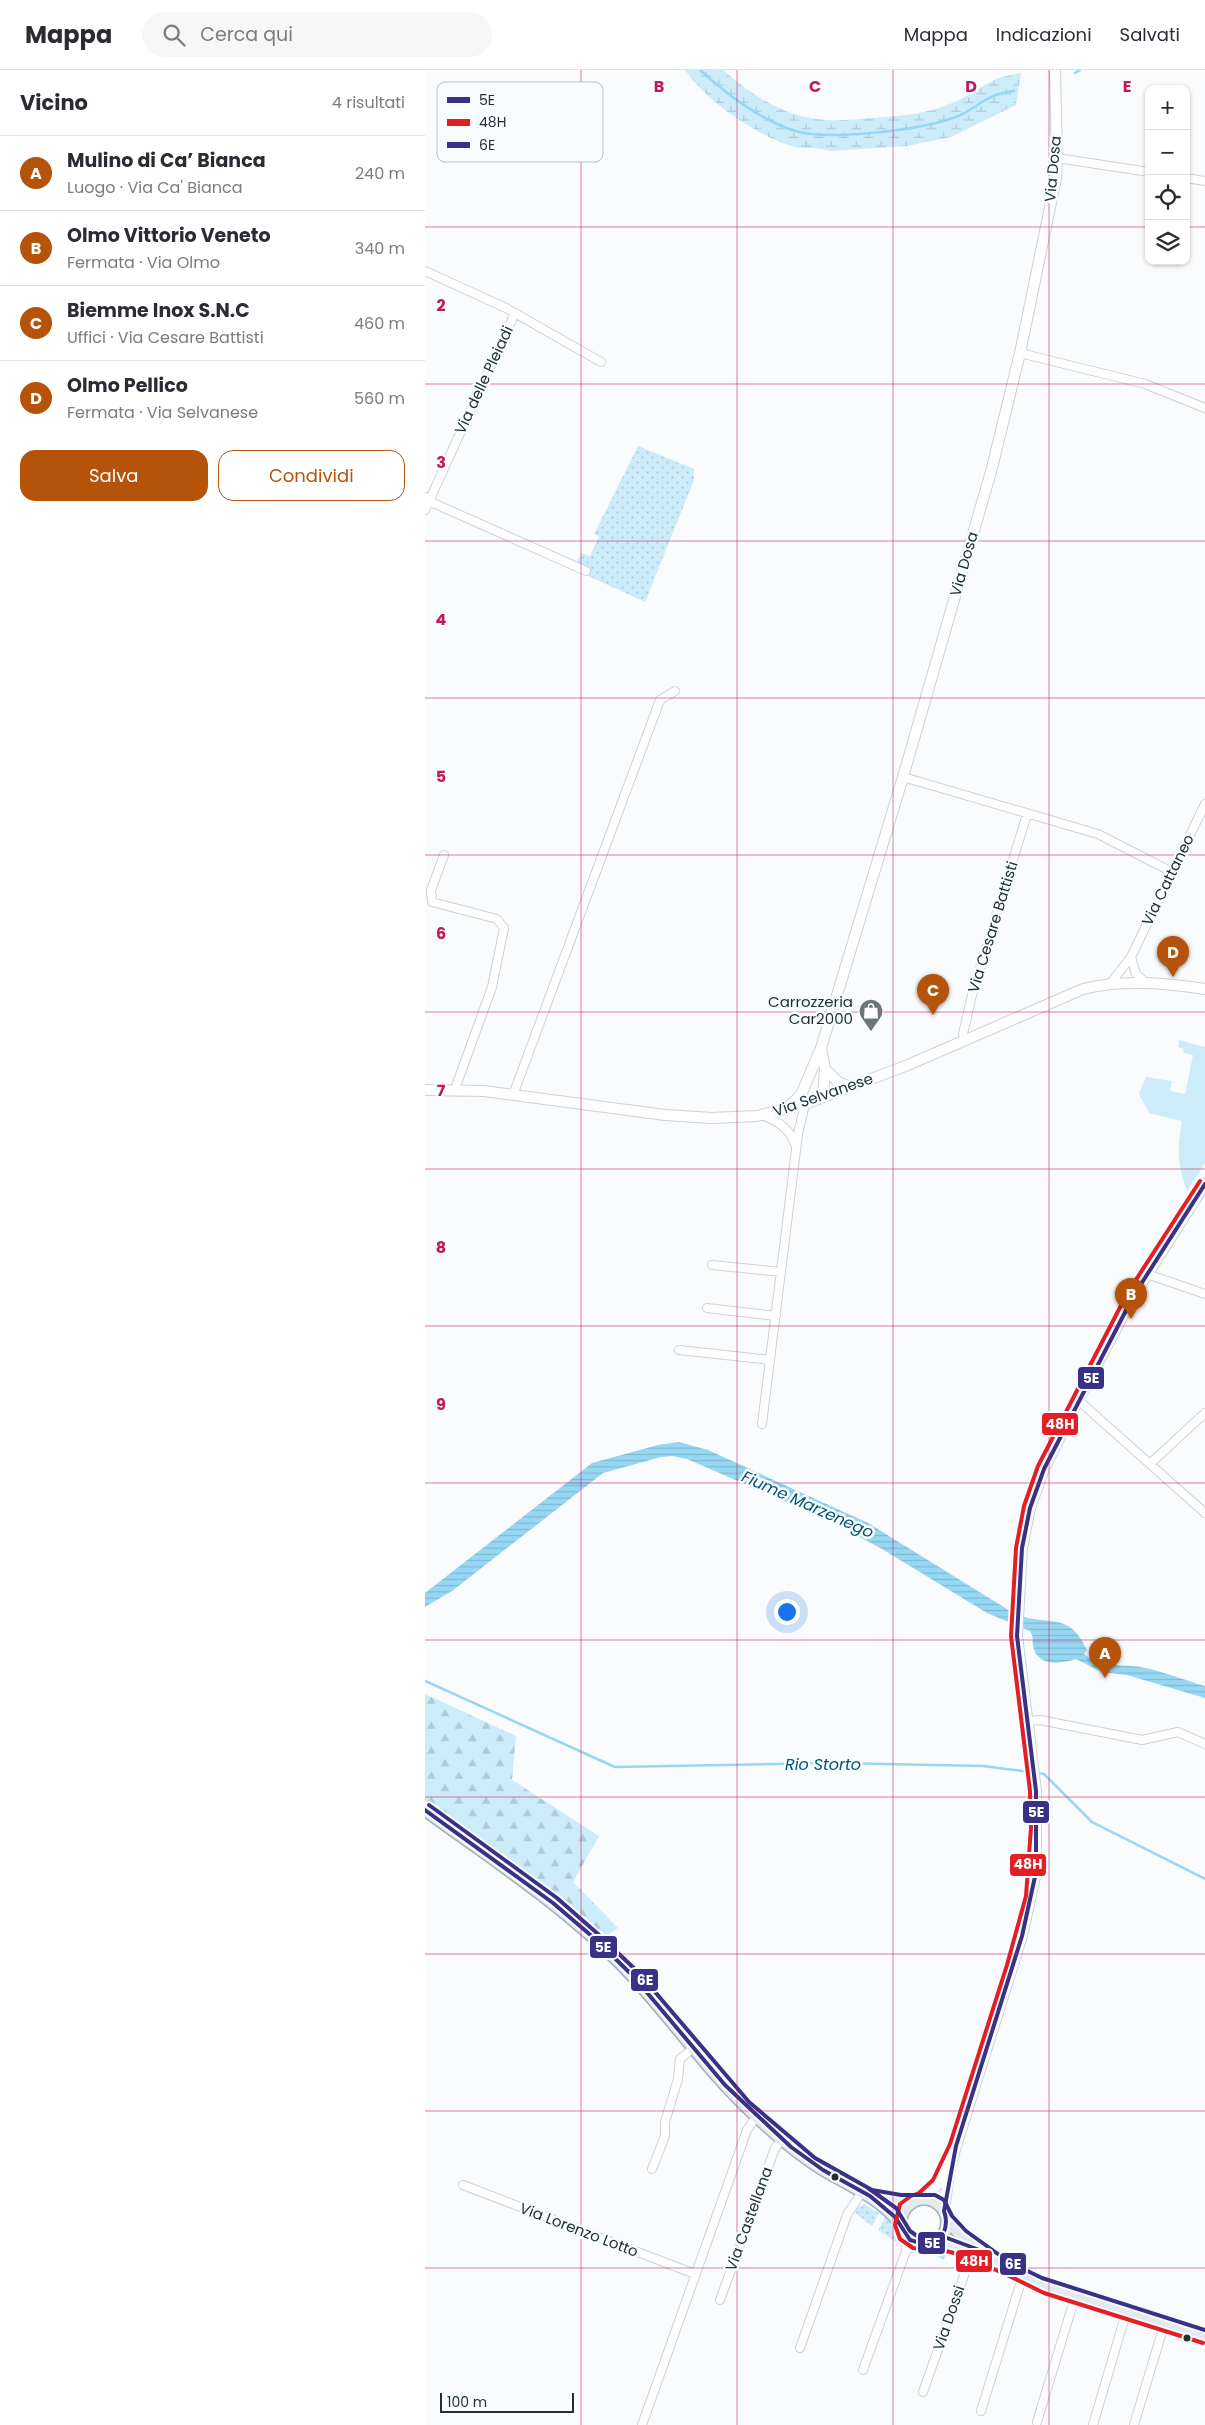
<!DOCTYPE html>
<html lang="it">
<meta charset="utf-8">
<style>
:root{--surface:#fff;--page:#f7f7f7;--text:#2b2b33;--muted:#7c7c81;--line:#e1e1e2;--accent:#b45309}
body{margin:0;font-family:Poppins,sans-serif;background:var(--page);color:var(--text)}
.controls{position:absolute;right:15px;top:15px;display:grid;overflow:hidden;border-radius:10px;box-shadow:0 1px 4px #0004}
.controls button{width:45px;height:45px;display:grid;place-items:center;padding:0;border:0;border-bottom:1px solid var(--line);background:var(--surface);color:var(--text);font:25px sans-serif}
.scale{position:absolute;left:15px;bottom:12px;width:134px;box-sizing:border-box;padding-left:5px;border:2px solid #242f34;border-top:0;font-size:14px;line-height:18px;white-space:nowrap;color:#242f34;-webkit-text-stroke:4px #f7fcff;paint-order:stroke}
.you{position:absolute;left:361px;top:1541px;width:18px;height:18px;margin:-12px;border:4px solid #fff;border-radius:50%;background:#1a73e8;box-shadow:0 0 0 8px #1a73e833}
.badge{display:grid;place-items:center;width:32px;height:32px;border-radius:50%;background:var(--accent);color:#fff;font-size:16px;font-weight:700}
.pin{position:absolute;translate:-50% -41px;filter:drop-shadow(0 1px 2px #0008)}
.pin::after{content:'';position:absolute;top:26px;width:18px;height:15px;background:inherit;clip-path:polygon(0 0,100% 0,50% 100%)}
.list{margin:0;padding:0;list-style:none}
h2{display:flex;justify-content:space-between;align-items:center;height:65px;margin:0;padding:0 20px;font-size:21px}
h2 small{font-size:16px;font-weight:400;color:var(--muted)}
.list li{display:grid;grid-template-columns:32px 1fr auto;gap:15px;align-items:center;box-sizing:border-box;height:75px;padding:0 20px;border-top:1px solid var(--line)}
.list b{display:block;font-size:19px;white-space:nowrap}
.list p{margin:0;font-size:16px;white-space:nowrap;color:var(--muted)}
.list em{font-size:16px;font-style:normal;color:var(--muted)}
.actions{display:flex;gap:10px;padding:15px 20px}
.actions a{flex:1;padding:11px 0;border:1px solid var(--accent);border-radius:15px;text-align:center;font-size:18px;color:var(--accent)}
.actions .main{background:var(--accent);color:#fff}
.icon{flex:none;width:28px;height:28px;fill:none;stroke:currentColor;stroke-width:2;stroke-linecap:round;stroke-linejoin:round}
.map{position:relative;flex:none;width:780px;height:2355px;overflow:hidden}
header{display:flex;align-items:center;gap:30px;box-sizing:border-box;height:70px;padding:0 25px;background:var(--surface);border-bottom:1px solid var(--line)}
header strong{font-size:24px}
nav{display:flex;gap:28px;margin-inline-start:auto;font-size:18px}
.search{width:350px;height:45px;background:var(--page);display:flex;align-items:center;gap:12px;box-sizing:border-box;padding:0 18px;border-radius:28px;color:var(--muted);font-size:19px}
main{display:flex}
aside{flex:1;background:var(--surface)}
.map>svg:first-child{display:block}
.grass{fill:url(#grass-dots)}
.forest{fill:url(#forest-firs)}
.wetland{fill:url(#wetland-marsh)}
.park{fill:#ccecfa}
.water{fill:url(#water-rules)}
.lines{fill:none;stroke-linecap:round;stroke-linejoin:round}
.stream{stroke:#96d7f3;stroke-width:2.5}
.street-casing{stroke:#ccd2d5;stroke-width:10}
.secondary-casing{stroke:#ccd2d5;stroke-width:12}
.primary-casing{stroke:#a2b2b9;stroke-width:14}
.street{stroke:#fefeff;stroke-width:8}
.secondary{stroke:#fefeff;stroke-width:10}
.primary{stroke:#e2eaee;stroke-width:11}
.bus-1-casing{stroke:#f7fcff;stroke-width:8}
.bus-2-casing{stroke:#f7fcff;stroke-width:8}
.bus-3-casing{stroke:#f7fcff;stroke-width:8}
.bus-1{stroke:#393185;stroke-width:4}
.bus-2{stroke:#e31e24;stroke-width:4}
.bus-3{stroke:#393185;stroke-width:4}
.grid{fill:none;stroke:#c2185b;stroke-width:1;stroke-opacity:0.55}
.bus-dot{fill:#242f34;stroke:#f7fcff;stroke-width:2}
.labels{text-anchor:middle;stroke-width:5;stroke-linejoin:round;paint-order:stroke}
.street-label{font-size:15px;fill:#242f34;stroke:#f7fcff}
.poi-label{font-size:15px;fill:#242f34;stroke:#f7fcff;text-anchor:end}
.water-label{font-size:16px;font-style:italic;fill:#02536d;stroke:#f7fcff}
.key{fill:#f7fcff;stroke:#b8bec2;stroke-width:1}
.key-label{font-size:14px;fill:#242f34}
.grid-label{font-size:16px;text-anchor:middle;font-weight:bold;fill:#c2185b;stroke:#f7fcff;stroke-width:5;stroke-linejoin:round;paint-order:stroke}
.line-badge{stroke:#f7fcff;stroke-width:2}
.badge-label{font-size:14px;text-anchor:middle;font-weight:bold;fill:#fff}
</style>
<header>
<strong>Mappa</strong>
<div class="search"><svg class="icon" aria-label="search" viewBox="0 0 24 24"><circle cx="10" cy="10" r="6"/><path d="M15 15l6 6"/></svg>Cerca qui</div>
<nav><a>Mappa</a><a>Indicazioni</a><a>Salvati</a></nav>
</header>
<main>
<aside>
<h2>Vicino<small>4 risultati</small></h2>
<ul class="list">
<li><span class="badge">A</span><div><b>Mulino di Ca’ Bianca</b><p>Luogo · Via Ca' Bianca</p></div><em>240 m</em></li>
<li><span class="badge">B</span><div><b>Olmo Vittorio Veneto</b><p>Fermata · Via Olmo</p></div><em>340 m</em></li>
<li><span class="badge">C</span><div><b>Biemme Inox S.N.C</b><p>Uffici · Via Cesare Battisti</p></div><em>460 m</em></li>
<li><span class="badge">D</span><div><b>Olmo Pellico</b><p>Fermata · Via Selvanese</p></div><em>560 m</em></li>
</ul>
<div class="actions"><a class="main">Salva</a><a>Condividi</a></div>
</aside>
<div class="map">
<svg width="780" height="2355" viewBox="0 0 780 2355">
<defs>
<pattern id="grass-dots" width="8" height="8" patternUnits="userSpaceOnUse" patternTransform="scale(1.25)"><rect width="8" height="8" fill="#ccecfa"/><path d="M2 2h.1M6 6h.1" fill="none" stroke="#afcbd7" stroke-width="1.8" stroke-linecap="round"/></pattern>
<pattern id="forest-firs" width="22" height="20" patternUnits="userSpaceOnUse" patternTransform="scale(1.25)"><rect width="22" height="20" fill="#ccecfa"/><path d="M5 1l3.5 6h-7zM16 11l3.5 6h-7z" fill="#afcbd7"/></pattern>
<pattern id="wetland-marsh" width="20" height="14" patternUnits="userSpaceOnUse" patternTransform="scale(1.25)"><rect width="20" height="14" fill="#ccecfa"/><path d="M1 5h8M5 5V1M11 12h8M15 12V8" fill="none" stroke="#afcbd7"/></pattern>
<pattern id="water-rules" width="6" height="5" patternUnits="userSpaceOnUse" patternTransform="scale(1.25)"><rect width="6" height="5" fill="#96d7f3"/><path d="M0 2.5h6" fill="none" stroke="#81b9d1"/></pattern>
</defs>
<rect width="100%" height="100%" fill="#f9fbfd"/>
<!-- grass -->
<path class="grass" d="M 213,376 L 269,399 L 269,410 L 220,532 L 159,504 L 162,497 L 152,493 L 156,483 L 165,486 L 174,466 L 169,464 Z
M 439,2134 L 454,2143 L 447,2156 L 428,2141 Z
M 461,2145 L 469,2155 L 476,2175 L 453,2160 Z
M 515,2177 L 525,2179 L 519,2190 L 507,2184 L 500,2186 L 490,2182 Z"/>
<!-- forest -->
<path class="forest" d="M 0,1624 L 91,1666 L 87,1710 L 174,1766 L 148,1812 L 193,1858 L 180,1867 L 0,1731 Z"/>
<!-- wetland -->
<path class="wetland" d="M 260,0 L 298,0 C 328,26 361,48 402,50 C 417,51 433,49 448,48 C 475,46 502,44 527,33 C 555,21 563,7 596,3 L 591,35 L 526,67 L 482,76 L 405,81 C 394,76 379,80 367,76 C 332,66 280,30 260,0 Z"/>
<!-- park -->
<path class="park" d="M 754,970 L 780,977 L 780,1093 L 762,1121 C 752,1092 752,1082 757,1051 L 724,1043 L 714,1024 L 721,1007 L 747,1011 L 745,1021 L 760,1024 L 768,985 L 758,983 L 759,979 L 753,977 Z"/>
<!-- water -->
<path class="water" d="M 254,1372 L 283,1380 L 443,1453 L 590,1544 C 624,1557 644,1540 662,1580 L 659,1584 C 677,1598 696,1594 716,1597 C 737,1601 759,1610 780,1616 L 780,1628 L 702,1605 L 677,1602 L 651,1589 C 636,1594 612,1597 608,1576 C 607,1570 609,1567 605,1561 L 562,1543 L 457,1479 L 401,1449 L 262,1389 L 247,1386 L 236,1387 L 178,1403 L 27,1521 L 0,1537 L 0,1523 L 167,1393 L 233,1375 Z"/>
<g class="lines">
<!-- stream -->
<path class="stream" d="M 275,0 C 303,25 334,49 370,61 C 404,71 494,60 528,48 C 554,39 558,24 589,21
M 650,3 L 655,0
M 0,1611 L 190,1697 L 412,1693 L 558,1696 L 605,1702
M 613,1703 L 619,1704 L 667,1752 L 780,1809"/>
<defs>
<path id="street" d="M 632,88 L 724,102
M 761,108 L 780,111
M 0,201 L 81,238 L 176,292
M 595,283 L 720,314 L 780,338
M 0,427 L 8,433 L 161,501
M 0,440 L 89,245
M 478,707 L 673,764 L 747,802
M 19,785 L 6,820 L 7,832 L 72,849 L 79,858 L 67,917 L 30,1019
M 706,887 L 711,904 L 721,913
M 685,914 L 706,887 L 780,734
M 540,970 L 538,964 L 547,925 L 602,744
M 88,1025 L 235,630 L 250,621
M 337,1045 C 354,1052 366,1059 371,1077
M 287,1195 L 356,1202
M 722,1204 L 780,1224
M 282,1238 L 351,1246
M 254,1280 L 345,1290
M 653,1330 L 780,1443
M 337,1354 L 373,1064 L 380,1034
M 725,1394 L 780,1343
M 603,1651 L 615,1650 L 717,1670 L 753,1662 L 780,1674
M 227,2099 L 240,2066 L 240,2052 L 253,2009 L 255,1989 L 268,1978
M 38,2115 L 270,2204
M 481,2180 L 496,2174
M 295,2230 L 350,2078 L 357,2070
M 375,2278 L 422,2145 L 437,2122
M 438,2300 L 481,2181 L 480,2165
M 498,2322 L 548,2180
M 556,2341 L 598,2205
M 612,2352 L 650,2227
M 217,2355 L 322,2060 L 331,2047
M 668,2355 L 701,2243
M 709,2355 L 739,2255"/>
<path id="secondary" d="M 396,978 L 400,999 L 398,1027
M 400,999 L 413,1012 L 425,1017
M 0,1020 L 59,1021 L 240,1045 L 287,1048 L 332,1046 L 380,1034 L 483,995 L 658,919 C 698,909 739,913 780,919
M 360,1040 L 376,1025 L 396,978 L 478,707 L 567,398 L 595,283 L 631,108 L 632,88 L 630,0
M 497,2129 L 513,2114 L 522,2092
M 519,2141 L 524,2102 L 531,2076 L 597,1866 L 611,1802 L 611,1721 L 592,1566 L 597,1478 L 605,1438 L 619,1399 L 653,1330 L 709,1225 L 780,1114"/>
<path id="primary" d="M 0,1740 C 67,1789 138,1835 196,1894 C 244,1943 281,2001 332,2047 C 352,2066 373,2084 397,2099 C 425,2116 456,2128 476,2155
M 446,2126 L 489,2131
M476 2152a23 23 0 1 1 46 0a23 23 0 1 1-46 0Z
M 522,2150 L 537,2166 L 569,2188
M 508,2172 C 549,2178 583,2202 621,2216 C 673,2236 727,2251 780,2267"/>
</defs>
<!-- street casing -->
<use href="#street" class="street-casing"/>
<!-- secondary casing -->
<use href="#secondary" class="secondary-casing"/>
<!-- primary casing -->
<use href="#primary" class="primary-casing"/>
<!-- street -->
<use href="#street" class="street"/>
<!-- secondary -->
<use href="#secondary" class="secondary"/>
<!-- primary -->
<use href="#primary" class="primary"/>
<defs>
<path id="bus-1" d="M 0,1740 L 128,1833 L 169,1868 L 208,1906 L 300,2015 L 366,2077 L 398,2100 L 445,2126 L 470,2147 L 485,2170 C 490,2171 496,2174 501,2174 C 519,2174 524,2155 519,2141 L 531,2076 L 597,1866 L 611,1802 L 611,1721 L 592,1566 L 597,1478 L 605,1438 L 619,1399 L 709,1225 L 780,1114"/>
<path id="bus-2" d="M 775,1111 L 703,1222 L 613,1396 L 599,1436 L 591,1478 L 586,1566 L 605,1721 L 606,1758 L 601,1826 L 582,1895 L 525,2074 L 508,2110 L 494,2123 L 486,2126 L 475,2134 L 470,2155 L 475,2169 L 488,2178 L 501,2180 L 508,2178 L 529,2183 L 578,2203 L 619,2223 L 778,2273"/>
<path id="bus-3" d="M 4,1735 L 132,1828 L 173,1864 L 213,1902 L 324,2032 L 390,2088 L 447,2120 L 476,2125 L 510,2125 L 519,2130 L 527,2146 L 541,2161 L 584,2192 L 617,2208 L 780,2260
M 443,2118 L 471,2138 L 485,2161 L 492,2166 L 522,2168 L 557,2181"/>
</defs>
<!-- bus-1 casing -->
<use href="#bus-1" class="bus-1-casing"/>
<!-- bus-2 casing -->
<use href="#bus-2" class="bus-2-casing"/>
<!-- bus-3 casing -->
<use href="#bus-3" class="bus-3-casing"/>
<!-- bus-1 -->
<use href="#bus-1" class="bus-1"/>
<!-- bus-2 -->
<use href="#bus-2" class="bus-2"/>
<!-- bus-3 -->
<use href="#bus-3" class="bus-3"/>
</g>
<!-- grid -->
<path class="grid" d="M 156,0 L 156,2355M 312,0 L 312,2355M 468,0 L 468,2355M 624,0 L 624,2355M 0,157 L 724,157M 761,157 L 780,157M 0,314 L 780,314M 0,471 L 780,471M 0,628 L 780,628M 0,785 L 780,785M 0,942 L 780,942M 0,1099 L 780,1099M 0,1256 L 780,1256M 0,1413 L 780,1413M 0,1570 L 780,1570M 0,1727 L 780,1727M 0,1884 L 780,1884M 0,2041 L 780,2041M 0,2198 L 780,2198"/>
<!-- icons -->
<defs>
<symbol id="shop-pin" viewBox="-11 -11 22 30"><path d="M0 17L-7.5 6A9.5 9.5 0 1 1 7.5 6Z" fill="#6f767a" stroke="#f7fcff"/><path d="M-5-2.5h2.3a2.7 3.5 0 0 1 5.4 0H5L5.5 6h-11ZM-1.5-2.5h3a1.5 2.3 0 0 0-3 0Z" fill="#fff"/></symbol>
</defs>
<g fill-rule="evenodd">
<use href="#shop-pin" x="432" y="927" width="28" height="38"/>
</g>
<!-- markers -->
<g class="bus-dot">
<circle cx="410" cy="2107" r="4.5"/>
<circle cx="762" cy="2268" r="4.5"/>
</g>
<g class="labels">
<!-- street labels -->
<g class="street-label">
<text transform="translate(628 99) rotate(-85)" y="5">Via Dosa</text>
<text transform="translate(59 310) rotate(-65)" y="5">Via delle Pleiadi</text>
<text transform="translate(539 494) rotate(-74)" y="5">Via Dosa</text>
<text transform="translate(743 810) rotate(-64)" y="5">Via Cattaneo</text>
<text transform="translate(568 857) rotate(-73)" y="5">Via Cesare Battisti</text>
<text transform="translate(398 1025) rotate(-19)" y="5">Via Selvanese</text>
<text transform="translate(324 2149) rotate(-70)" y="5">Via Castellana</text>
<text transform="translate(154 2160) rotate(21)" y="5">Via Lorenzo Lotto</text>
<text transform="translate(524 2248) rotate(-71)" y="5">Via Dossi</text>
</g>
<!-- poi labels -->
<g class="poi-label">
<text x="428" y="937">Carrozzeria<tspan x="428" dy="17">Car2000</tspan></text>
</g>
<!-- water labels -->
<g class="water-label">
<text transform="translate(383 1434) rotate(24)" y="6">Fiume Marzenego</text>
<text x="398" y="1700">Rio Storto</text>
</g>
</g>
<!-- legend -->
<rect x="12" y="12" width="166" height="80" rx="8" class="key"/>
<rect x="22" y="27" width="23" height="6" fill="#393185"/>
<rect x="22" y="49" width="23" height="7" fill="#e31e24"/>
<rect x="22" y="72" width="23" height="6" fill="#393185"/>
<g class="key-label">
<text x="54" y="35">5E</text>
<text x="54" y="57">48H</text>
<text x="54" y="80">6E</text>
</g>
<g class="grid-label">
<text x="234" y="22">B</text>
<text x="390" y="22">C</text>
<text x="546" y="22">D</text>
<text x="702" y="22">E</text>
<text x="16" y="241">2</text>
<text x="16" y="398">3</text>
<text x="16" y="555">4</text>
<text x="16" y="712">5</text>
<text x="16" y="869">6</text>
<text x="16" y="1026">7</text>
<text x="16" y="1183">8</text>
<text x="16" y="1340">9</text>
</g>
<g class="line-badge">
<rect x="652" y="1296" width="28" height="24" rx="5" fill="#393185"/>
<rect x="616" y="1342" width="38" height="24" rx="5" fill="#e31e24"/>
<rect x="597" y="1730" width="28" height="24" rx="5" fill="#393185"/>
<rect x="584" y="1783" width="38" height="24" rx="5" fill="#e31e24"/>
<rect x="164" y="1865" width="29" height="24" rx="5" fill="#393185"/>
<rect x="205" y="1898" width="29" height="24" rx="5" fill="#393185"/>
<rect x="492" y="2161" width="29" height="24" rx="5" fill="#393185"/>
<rect x="530" y="2179" width="38" height="24" rx="5" fill="#e31e24"/>
<rect x="574" y="2182" width="28" height="24" rx="5" fill="#393185"/>
</g>
<g class="badge-label">
<text x="666" y="1313">5E</text>
<text x="635" y="1359">48H</text>
<text x="611" y="1747">5E</text>
<text x="603" y="1799">48H</text>
<text x="178" y="1882">5E</text>
<text x="220" y="1915">6E</text>
<text x="507" y="2178">5E</text>
<text x="549" y="2196">48H</text>
<text x="588" y="2199">6E</text>
</g>
</svg>
<div class="controls">
<button>+</button>
<button>−</button>
<button><svg class="icon" aria-label="locate" viewBox="0 0 24 24"><circle cx="12" cy="12" r="6"/><path d="M12 2v4M12 18v4M2 12h4M18 12h4"/></svg></button>
<button><svg class="icon" aria-label="layers" viewBox="0 0 24 24"><path d="M12 4l9 5-9 5-9-5zM3 14l9 5 9-5"/></svg></button>
</div>
<div class="scale">100 m</div>
<div class="you"></div>
<div class="pin badge" style="left:680px;top:1608px">A</div>
<div class="pin badge" style="left:706px;top:1249px">B</div>
<div class="pin badge" style="left:508px;top:945px">C</div>
<div class="pin badge" style="left:748px;top:907px">D</div>
</div>
</main>
